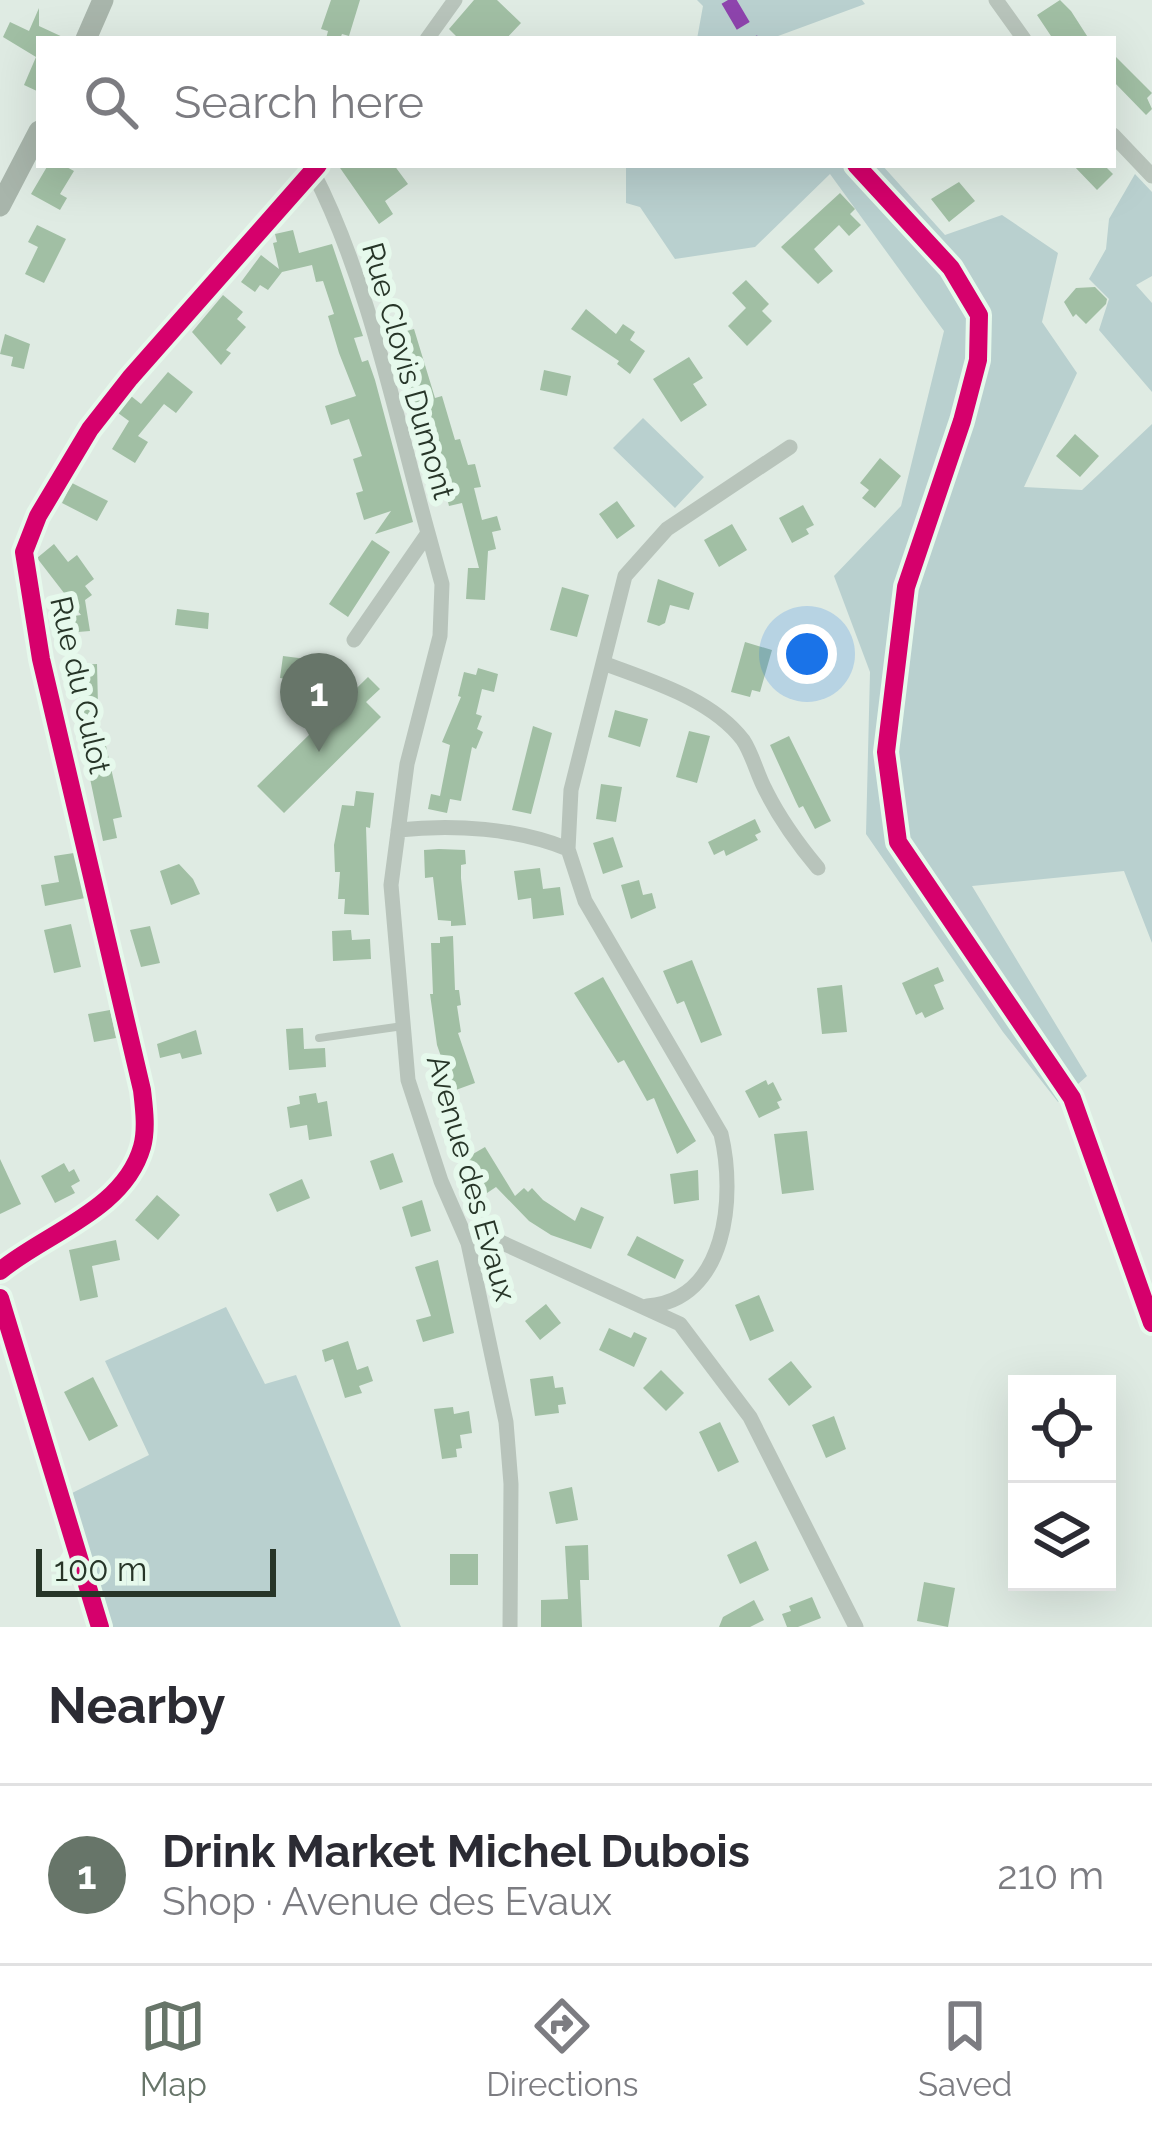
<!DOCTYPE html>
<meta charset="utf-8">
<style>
:root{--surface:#fff;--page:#f7f7f7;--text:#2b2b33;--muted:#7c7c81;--line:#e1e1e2;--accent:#677569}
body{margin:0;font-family:Raleway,sans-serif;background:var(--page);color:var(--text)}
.controls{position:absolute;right:36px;bottom:36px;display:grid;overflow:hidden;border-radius:0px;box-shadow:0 12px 48px #0002}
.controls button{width:108px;height:108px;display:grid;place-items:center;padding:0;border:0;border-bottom:3px solid var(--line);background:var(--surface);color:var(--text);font:60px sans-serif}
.scale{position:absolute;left:36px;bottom:30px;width:240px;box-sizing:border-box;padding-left:12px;border:6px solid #273528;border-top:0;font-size:33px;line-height:42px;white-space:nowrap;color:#273528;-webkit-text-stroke:9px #e6f9ec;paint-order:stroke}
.you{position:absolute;left:807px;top:654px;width:42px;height:42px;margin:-30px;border:9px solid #fff;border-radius:50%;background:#1a73e8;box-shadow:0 0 0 18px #1a73e833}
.badge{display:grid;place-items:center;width:78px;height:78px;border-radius:50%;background:var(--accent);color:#fff;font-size:39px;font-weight:700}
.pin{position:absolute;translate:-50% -99px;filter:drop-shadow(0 3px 6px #0008)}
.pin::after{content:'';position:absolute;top:63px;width:42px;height:36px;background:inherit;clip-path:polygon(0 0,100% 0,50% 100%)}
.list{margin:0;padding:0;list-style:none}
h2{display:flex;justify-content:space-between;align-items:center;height:156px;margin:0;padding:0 48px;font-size:51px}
h2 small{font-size:39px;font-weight:400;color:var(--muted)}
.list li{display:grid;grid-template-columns:78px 1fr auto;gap:36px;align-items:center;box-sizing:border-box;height:180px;padding:0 48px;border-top:3px solid var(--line)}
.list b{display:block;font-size:45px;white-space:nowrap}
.list p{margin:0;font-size:39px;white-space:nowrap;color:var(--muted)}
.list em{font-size:39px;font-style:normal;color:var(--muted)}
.icon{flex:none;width:66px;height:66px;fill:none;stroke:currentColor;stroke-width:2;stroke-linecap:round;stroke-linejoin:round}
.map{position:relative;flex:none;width:1152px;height:1627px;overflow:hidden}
.search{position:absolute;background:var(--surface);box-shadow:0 12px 48px #0002;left:36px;right:36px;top:36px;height:132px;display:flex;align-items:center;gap:30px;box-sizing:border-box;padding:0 42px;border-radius:0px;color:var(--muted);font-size:45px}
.sheet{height:336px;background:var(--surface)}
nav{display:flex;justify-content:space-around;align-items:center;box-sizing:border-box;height:168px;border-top:3px solid var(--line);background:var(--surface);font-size:33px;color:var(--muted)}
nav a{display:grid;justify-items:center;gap:6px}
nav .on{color:var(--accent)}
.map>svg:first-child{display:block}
.green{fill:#b9d0cf}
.building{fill:#a1bfa4}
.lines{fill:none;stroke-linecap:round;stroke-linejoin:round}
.lane{stroke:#b8c4bb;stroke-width:8}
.street{stroke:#b8c4bb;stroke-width:15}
.secondary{stroke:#a8b5ab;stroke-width:21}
.quiet{stroke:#8e44ad;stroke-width:15;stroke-dasharray:30 15;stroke-linecap:butt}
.cycleway-casing{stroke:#e6f9ec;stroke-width:26}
.cycleway{stroke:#d6006c;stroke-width:18}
.labels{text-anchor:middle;stroke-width:12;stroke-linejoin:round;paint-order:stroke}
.street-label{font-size:30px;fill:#273528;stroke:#e6f9ec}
</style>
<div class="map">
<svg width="1152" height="1627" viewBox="0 0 1152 1627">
<rect width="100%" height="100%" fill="#dfebe3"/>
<!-- green -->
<path class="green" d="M 697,0 L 862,0 L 865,4 L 770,39 L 697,39 L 703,6 Z
M 626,165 L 882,165 L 945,235 L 1002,215 L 1058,253 L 1042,322 L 1077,373 L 1024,487 L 1082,490 L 1152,424 L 1152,943 L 1124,871 L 972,886 L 1087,1076 L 1058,1102 L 1003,1032 L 866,834 L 870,672 L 834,576 L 901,506 L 944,331 L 830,174 L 755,247 L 675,259 L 640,207 L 626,203 Z
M 1135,174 L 1152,192 L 1152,276 L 1136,285 L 1152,303 L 1152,392 L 1099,330 L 1109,299 L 1089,279 L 1106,249 L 1109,219 Z
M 643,418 L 704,477 L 675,508 L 613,448 Z
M 226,1307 L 265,1384 L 296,1375 L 401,1627 L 113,1627 L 72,1493 L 149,1455 L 105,1361 Z"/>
<!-- building -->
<path class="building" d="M 331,0 L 360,0 L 349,36 L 342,34 L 340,39 L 326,39 L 328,31 L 321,29 Z
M 474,0 L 497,0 L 521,23 L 506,39 L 459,39 L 449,29 Z
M 1060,0 L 1071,11 L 1089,39 L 1053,39 L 1037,15 Z
M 39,8 L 39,26 L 67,39 L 39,39 L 39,92 L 24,85 L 36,57 L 3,37 L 10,22 L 29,31 Z
M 1113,54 L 1152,93 L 1147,98 L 1152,109 L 1146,115 L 1113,81 Z
M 48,165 L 63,165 L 74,171 L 60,194 L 67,198 L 60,210 L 31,194 Z
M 338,165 L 394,165 L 408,184 L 385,201 L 393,214 L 379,224 Z
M 1073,165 L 1104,165 L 1113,174 L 1097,190 Z
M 959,182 L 975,201 L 949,222 L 931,199 Z
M 840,193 L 855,209 L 850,214 L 861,225 L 849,236 L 839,225 L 814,249 L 833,271 L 818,284 L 781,247 Z
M 37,225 L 66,239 L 44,283 L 25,274 L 38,247 L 28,242 Z
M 293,230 L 299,253 L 332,244 L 363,336 L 354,338 L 362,362 L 368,360 L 375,380 L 413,522 L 375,534 L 391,511 L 364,520 L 356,493 L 363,491 L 353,459 L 362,456 L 349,419 L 331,425 L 325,406 L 356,396 L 339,353 L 328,316 L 334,314 L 323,281 L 316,282 L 312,265 L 282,272 L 268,290 L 260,285 L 255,292 L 241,282 L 261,255 L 279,269 L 273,243 L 277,242 L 275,234 Z
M 746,280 L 769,304 L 762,311 L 772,321 L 747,346 L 728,326 L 746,308 L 732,293 Z
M 1095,287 L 1107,299 L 1106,304 L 1086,324 L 1076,314 L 1073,317 L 1064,302 L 1076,288 Z
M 223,295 L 243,312 L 237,319 L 246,327 L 226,350 L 231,353 L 221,365 L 192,332 Z
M 586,309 L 616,334 L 623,324 L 635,332 L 630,340 L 645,351 L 630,374 L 617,364 L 619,361 L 571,329 Z
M 414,329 L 435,398 L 442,396 L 455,440 L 460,439 L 468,465 L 475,464 L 481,487 L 474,488 L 482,520 L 497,516 L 501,530 L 492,532 L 496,549 L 488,551 L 485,600 L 466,599 L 468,568 L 479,568 L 462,503 L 449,506 L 440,469 L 434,471 L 392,335 Z
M 5,334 L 30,344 L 24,369 L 11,366 L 13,357 L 0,354 Z
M 689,357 L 703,378 L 693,384 L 707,405 L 681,422 L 653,379 Z
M 544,370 L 571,376 L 567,396 L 540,390 Z
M 168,372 L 193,392 L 176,413 L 164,404 L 138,436 L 148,442 L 135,463 L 112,449 L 129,421 L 118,413 L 131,396 L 141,404 Z
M 1075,434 L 1099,456 L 1080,477 L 1056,456 Z
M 880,458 L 901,476 L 875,508 L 862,498 L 869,490 L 860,483 Z
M 72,483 L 108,501 L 97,521 L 62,503 Z
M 617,501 L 635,526 L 617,539 L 599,514 Z
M 803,505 L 814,525 L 806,529 L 809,534 L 792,543 L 779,518 Z
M 732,524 L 747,550 L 719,567 L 704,540 Z
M 372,540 L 390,552 L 348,617 L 329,604 Z
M 54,544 L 68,562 L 77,555 L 94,579 L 85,586 L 92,595 L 85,600 L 90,631 L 78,632 L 79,641 L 62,643 L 61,636 L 56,637 L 54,619 L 81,615 L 37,558 Z
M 658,579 L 694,593 L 689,610 L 670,605 L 665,623 L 659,626 L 647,622 Z
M 562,587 L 589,595 L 577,637 L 550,630 Z
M 177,609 L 209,613 L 208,629 L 175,625 Z
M 745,642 L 772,650 L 760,692 L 752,690 L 750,697 L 731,692 Z
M 283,656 L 314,660 L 311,682 L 280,678 Z
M 97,664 L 99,748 L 106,746 L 122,817 L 113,819 L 117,838 L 103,841 L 81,735 L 79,692 L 72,692 L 70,673 L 79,672 L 79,665 Z
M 478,668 L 498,674 L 494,692 L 482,689 L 476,714 L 482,716 L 477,729 L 483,732 L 476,749 L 472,747 L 461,801 L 450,799 L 447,813 L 428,809 L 431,794 L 440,796 L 450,745 L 442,742 L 461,697 L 458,696 L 464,672 L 476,675 Z
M 368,677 L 380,689 L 366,702 L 381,717 L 284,813 L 257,786 Z
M 615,710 L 648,719 L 640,747 L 608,737 Z
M 533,726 L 552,733 L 531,814 L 512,810 Z
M 689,731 L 710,736 L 697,783 L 676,777 Z
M 789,736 L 831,821 L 815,829 L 803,806 L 799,808 L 796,802 L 770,745 Z
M 601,784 L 622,787 L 616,822 L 596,819 Z
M 356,791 L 374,793 L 370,828 L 366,827 L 369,915 L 344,914 L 345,899 L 338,899 L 340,872 L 335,872 L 334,845 L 342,805 L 354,806 Z
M 755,819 L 761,832 L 755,835 L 758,840 L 726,856 L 724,850 L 714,855 L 708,842 Z
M 613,837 L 623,867 L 603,874 L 593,843 Z
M 439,849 L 465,850 L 466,864 L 461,865 L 461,878 L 466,925 L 451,926 L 451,921 L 438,920 L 433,877 L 425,878 L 424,850 Z
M 74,853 L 85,898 L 45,906 L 41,885 L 59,882 L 54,856 Z
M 179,864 L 193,879 L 200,894 L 171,905 L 160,871 Z
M 540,868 L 543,889 L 560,887 L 564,915 L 533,919 L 531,898 L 518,900 L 514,871 Z
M 639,880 L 643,895 L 652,893 L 656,908 L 631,919 L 621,885 Z
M 71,924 L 81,967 L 54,973 L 44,930 Z
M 150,926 L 160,963 L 141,967 L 130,930 Z
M 351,930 L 352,940 L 370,939 L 371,959 L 333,961 L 332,931 Z
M 453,936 L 455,990 L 459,990 L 461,1005 L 457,1006 L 461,1032 L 458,1033 L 475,1083 L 453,1091 L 437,1045 L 430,994 L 433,994 L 431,943 L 440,943 L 440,937 Z
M 692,960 L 722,1035 L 701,1043 L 684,1001 L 677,1004 L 663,971 Z
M 938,967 L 944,981 L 934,985 L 944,1009 L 925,1018 L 922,1012 L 916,1015 L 902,983 Z
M 603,977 L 696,1141 L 677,1154 L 654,1098 L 647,1101 L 624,1060 L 618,1063 L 574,993 Z
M 842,985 L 847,1032 L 822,1034 L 817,988 Z
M 110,1010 L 116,1038 L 94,1042 L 88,1014 Z
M 303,1028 L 304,1049 L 325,1048 L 326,1067 L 289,1070 L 286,1029 Z
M 196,1030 L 202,1054 L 182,1059 L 180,1053 L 160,1058 L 157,1044 Z
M 766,1080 L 768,1085 L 773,1082 L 782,1100 L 777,1102 L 780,1108 L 759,1118 L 745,1091 Z
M 316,1093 L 318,1103 L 327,1101 L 332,1136 L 309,1140 L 307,1125 L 290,1128 L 287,1107 L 300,1104 L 299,1096 Z
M 807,1131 L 814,1190 L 782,1194 L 774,1134 Z
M 485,1147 L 515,1196 L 524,1188 L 528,1192 L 532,1188 L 543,1200 L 575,1221 L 581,1207 L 604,1217 L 591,1249 L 551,1235 L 529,1221 L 496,1187 L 487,1193 L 466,1158 Z
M 393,1153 L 403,1182 L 380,1190 L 370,1161 Z
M 0,1159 L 21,1204 L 0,1214 Z
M 64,1163 L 69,1172 L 74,1169 L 80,1181 L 71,1186 L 75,1193 L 55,1203 L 41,1176 Z
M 698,1170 L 699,1200 L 674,1204 L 670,1174 Z
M 302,1179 L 310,1198 L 277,1212 L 269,1194 Z
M 157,1195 L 180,1215 L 158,1240 L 135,1220 Z
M 422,1200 L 431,1231 L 411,1237 L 402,1207 Z
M 637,1236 L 684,1260 L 675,1279 L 627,1255 Z
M 116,1240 L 120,1260 L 92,1266 L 98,1297 L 80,1301 L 69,1250 Z
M 438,1260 L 454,1333 L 423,1342 L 416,1320 L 431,1316 L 415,1267 Z
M 759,1295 L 774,1331 L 750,1341 L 735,1305 Z
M 546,1304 L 561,1323 L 540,1340 L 525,1321 Z
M 609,1328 L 631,1338 L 634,1332 L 647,1338 L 634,1367 L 599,1350 Z
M 348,1341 L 357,1370 L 368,1366 L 373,1381 L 359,1386 L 362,1393 L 345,1398 L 333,1359 L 325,1362 L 322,1350 Z
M 791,1361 L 812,1387 L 789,1406 L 768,1379 Z
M 661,1370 L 684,1393 L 666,1411 L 643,1388 Z
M 553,1376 L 555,1388 L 563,1387 L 566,1404 L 558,1405 L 559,1413 L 535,1416 L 530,1379 Z
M 93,1377 L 118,1426 L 89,1441 L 64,1392 Z
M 453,1407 L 454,1414 L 469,1411 L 472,1433 L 460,1435 L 462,1448 L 456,1449 L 457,1457 L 442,1459 L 434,1409 Z
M 834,1416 L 846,1449 L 826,1458 L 812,1425 Z
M 720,1422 L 739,1462 L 718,1472 L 699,1432 Z
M 572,1487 L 578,1520 L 556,1524 L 549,1492 Z
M 756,1541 L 769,1570 L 740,1584 L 727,1555 Z
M 588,1545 L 589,1580 L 580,1580 L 582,1627 L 541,1627 L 541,1600 L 568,1599 L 565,1546 Z
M 450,1554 L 478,1554 L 478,1585 L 450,1585 Z
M 924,1582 L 955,1588 L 948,1627 L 917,1621 Z
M 812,1597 L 821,1618 L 798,1627 L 787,1627 L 782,1614 L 791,1611 L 789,1606 Z
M 754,1600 L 764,1620 L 750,1627 L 719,1627 L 723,1617 Z"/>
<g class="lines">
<!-- lane -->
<path class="lane" d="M 319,1038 L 403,1026"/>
<!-- street -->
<path class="street" d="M 996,0 L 1024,39
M 427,39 L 455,0
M 1113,135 L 1152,176
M 313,172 C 368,278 396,418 428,533 L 354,640
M 428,533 L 442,584 L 440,636 L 407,764 L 391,885 L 408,1080 L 441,1181 L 468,1243 L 506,1422 L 511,1484 L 510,1627
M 606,664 C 651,681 712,699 743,740 C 753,755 757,775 766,791 C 780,819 798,844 818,868
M 398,830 C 454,824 516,828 568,849 L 585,901 L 721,1134 C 736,1196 727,1300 647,1306
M 568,849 L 571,790 L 625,576 L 667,529 L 790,447
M 468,1243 L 494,1239 L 680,1324 L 750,1417 L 856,1627
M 0,1271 C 46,1233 124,1210 142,1147 C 147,1129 144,1108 142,1090 L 41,659 L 24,552 L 38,516 L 90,429 L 130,378 L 318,165"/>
<!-- secondary -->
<path class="secondary" d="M 86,39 L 103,0
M 0,206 L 39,131
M 0,1298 L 100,1627"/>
<!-- quiet -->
<path class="quiet" d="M 728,0 L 751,39"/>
<defs>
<path id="cycleway" d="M 856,165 L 951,268 L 979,315 L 978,360 L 962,421 L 906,587 L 886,752 L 898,842 L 1072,1098 L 1152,1323
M 0,1271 C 46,1233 124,1210 142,1147 C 147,1129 144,1108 142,1090 L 41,659 L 24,552 L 38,516 L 90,429 L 130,378 L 318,165
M 0,1298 L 100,1627"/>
</defs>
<!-- cycleway casing -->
<use href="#cycleway" class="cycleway-casing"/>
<!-- cycleway -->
<use href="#cycleway" class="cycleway"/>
</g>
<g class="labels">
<!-- street labels -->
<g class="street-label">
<text transform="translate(408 371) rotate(74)" y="10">Rue Clovis Dumont</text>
<text transform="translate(80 685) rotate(77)" y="10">Rue du Culot</text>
<text transform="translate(471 1178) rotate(74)" y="10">Avenue des Evaux</text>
</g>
</g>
</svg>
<div class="controls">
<button><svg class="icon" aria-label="locate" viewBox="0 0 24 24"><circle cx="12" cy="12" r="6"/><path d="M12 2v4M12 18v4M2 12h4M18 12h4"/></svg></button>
<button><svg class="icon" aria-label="layers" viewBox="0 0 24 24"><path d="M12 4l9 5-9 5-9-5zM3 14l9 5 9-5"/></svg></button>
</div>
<div class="scale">100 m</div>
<div class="you"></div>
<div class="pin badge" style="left:319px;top:752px">1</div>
<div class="search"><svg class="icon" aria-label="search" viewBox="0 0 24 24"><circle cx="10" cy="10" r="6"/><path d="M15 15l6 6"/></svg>Search here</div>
</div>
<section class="sheet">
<h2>Nearby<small></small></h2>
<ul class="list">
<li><span class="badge">1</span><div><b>Drink Market Michel Dubois</b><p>Shop · Avenue des Evaux</p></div><em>210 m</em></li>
</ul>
</section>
<nav>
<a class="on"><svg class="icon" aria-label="map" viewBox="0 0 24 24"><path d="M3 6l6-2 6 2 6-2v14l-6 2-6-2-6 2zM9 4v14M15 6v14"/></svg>Map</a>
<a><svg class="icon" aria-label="directions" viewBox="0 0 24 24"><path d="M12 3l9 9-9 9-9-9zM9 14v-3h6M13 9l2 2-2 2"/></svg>Directions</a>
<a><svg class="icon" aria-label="saved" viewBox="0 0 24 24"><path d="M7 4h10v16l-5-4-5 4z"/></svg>Saved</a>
</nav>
